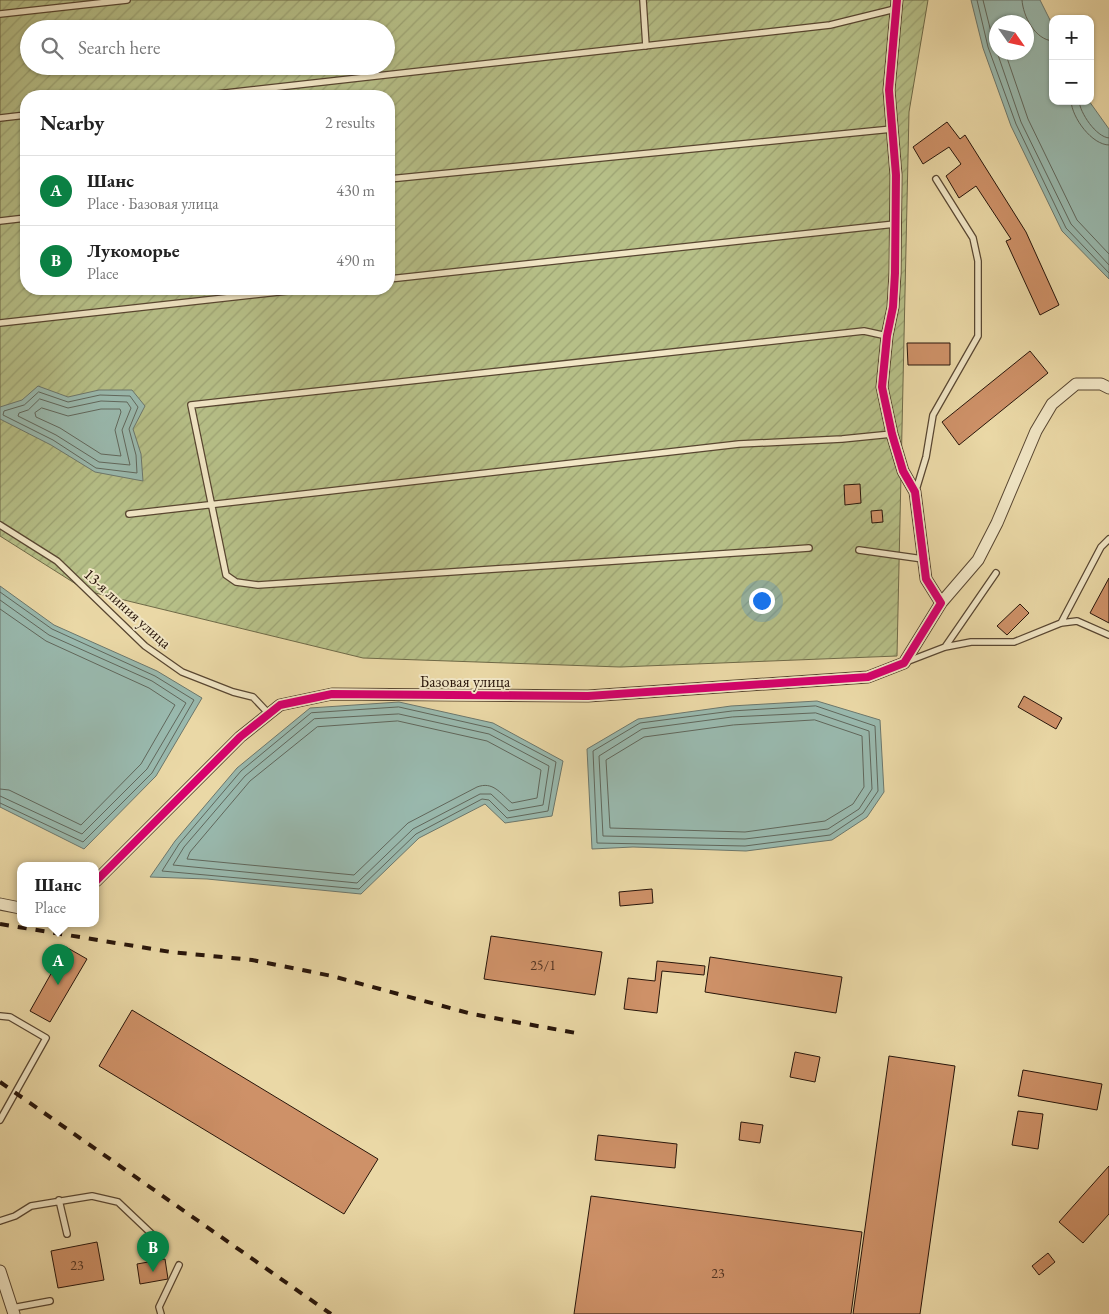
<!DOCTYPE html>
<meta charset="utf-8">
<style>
:root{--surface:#fff;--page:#f2f2f2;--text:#222;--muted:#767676;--line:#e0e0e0;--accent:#0b8043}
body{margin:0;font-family:"EB Garamond",serif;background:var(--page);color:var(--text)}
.controls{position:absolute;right:15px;top:15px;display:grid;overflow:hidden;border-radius:10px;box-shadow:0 1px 4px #0004}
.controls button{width:45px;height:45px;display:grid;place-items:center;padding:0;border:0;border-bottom:1px solid var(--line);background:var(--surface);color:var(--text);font:25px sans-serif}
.compass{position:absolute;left:989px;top:15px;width:45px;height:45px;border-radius:50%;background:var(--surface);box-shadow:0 1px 4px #0004;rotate:124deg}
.you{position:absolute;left:761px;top:600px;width:18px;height:18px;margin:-12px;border:4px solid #fff;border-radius:50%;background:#1a73e8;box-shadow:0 0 0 8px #1a73e833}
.badge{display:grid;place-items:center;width:32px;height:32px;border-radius:50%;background:var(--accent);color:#fff;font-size:16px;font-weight:700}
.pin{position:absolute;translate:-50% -41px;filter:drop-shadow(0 1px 2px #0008)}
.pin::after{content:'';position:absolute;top:26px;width:18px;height:15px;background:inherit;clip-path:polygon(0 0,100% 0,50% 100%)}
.popup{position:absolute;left:17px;top:862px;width:82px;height:65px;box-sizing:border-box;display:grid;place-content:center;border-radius:10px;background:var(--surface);filter:drop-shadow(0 1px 4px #0005);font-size:16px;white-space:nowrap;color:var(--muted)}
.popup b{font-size:19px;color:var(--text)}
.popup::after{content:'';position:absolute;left:50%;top:100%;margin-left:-10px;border:10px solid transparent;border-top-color:var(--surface)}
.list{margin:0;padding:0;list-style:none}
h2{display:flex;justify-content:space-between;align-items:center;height:65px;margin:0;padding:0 20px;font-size:21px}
h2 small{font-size:16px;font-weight:400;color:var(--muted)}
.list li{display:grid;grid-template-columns:32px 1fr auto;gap:15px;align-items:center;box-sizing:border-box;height:70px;padding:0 20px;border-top:1px solid var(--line)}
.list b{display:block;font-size:19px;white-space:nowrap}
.list p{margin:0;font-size:16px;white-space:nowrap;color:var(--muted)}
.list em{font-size:16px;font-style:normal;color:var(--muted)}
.icon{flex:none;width:28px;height:28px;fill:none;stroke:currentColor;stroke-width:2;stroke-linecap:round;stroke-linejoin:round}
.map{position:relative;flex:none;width:1109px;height:1314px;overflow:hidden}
.search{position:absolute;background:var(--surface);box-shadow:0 1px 4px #0004;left:20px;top:20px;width:375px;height:55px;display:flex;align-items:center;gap:12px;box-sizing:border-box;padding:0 18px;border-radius:28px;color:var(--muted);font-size:19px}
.panel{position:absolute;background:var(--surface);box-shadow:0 1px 4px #0004;left:20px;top:90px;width:375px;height:205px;border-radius:20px}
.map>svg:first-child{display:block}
.garden{fill:url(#garden-furrows);stroke:#6f6a48;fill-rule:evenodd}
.water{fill:#99b9ae;stroke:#6c776c;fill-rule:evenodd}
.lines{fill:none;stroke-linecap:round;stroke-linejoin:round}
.shore{stroke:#60675c;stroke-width:1}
.building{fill:#ce9168;stroke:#28150a}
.service-casing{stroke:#584631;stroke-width:8}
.minor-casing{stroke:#584631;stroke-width:13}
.service{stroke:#f1e6c5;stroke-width:5.5}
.minor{stroke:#f1e6c5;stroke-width:11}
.rail{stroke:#28150a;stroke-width:4;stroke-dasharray:9 9;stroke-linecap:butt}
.cycleway-casing{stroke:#f1e6c5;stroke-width:11}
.cycleway{stroke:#d6006c;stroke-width:8}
.labels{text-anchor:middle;stroke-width:4;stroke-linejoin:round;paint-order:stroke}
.number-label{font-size:14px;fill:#523422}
.street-label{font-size:16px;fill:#28150a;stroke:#f1e6c5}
</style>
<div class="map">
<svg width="1109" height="1314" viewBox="0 0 1109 1314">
<defs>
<pattern id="garden-furrows" width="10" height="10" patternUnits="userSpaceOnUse" patternTransform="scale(1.25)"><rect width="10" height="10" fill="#b6bf87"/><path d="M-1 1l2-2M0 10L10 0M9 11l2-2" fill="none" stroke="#9ca373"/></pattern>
</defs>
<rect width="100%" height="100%" fill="#ead8a6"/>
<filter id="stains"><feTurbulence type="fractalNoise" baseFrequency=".004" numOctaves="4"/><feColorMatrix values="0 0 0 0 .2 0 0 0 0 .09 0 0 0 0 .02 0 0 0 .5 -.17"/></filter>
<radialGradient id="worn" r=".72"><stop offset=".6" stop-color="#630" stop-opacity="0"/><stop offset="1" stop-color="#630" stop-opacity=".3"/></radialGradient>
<!-- garden -->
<path class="garden" d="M 0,0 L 928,0 L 909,112 L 897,656 L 620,667 L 363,658 L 87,591 L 0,536 ZM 29,29 L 386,29 L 386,66 L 29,66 ZM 26,96 L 389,96 L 389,289 L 26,289 Z"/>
<!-- water -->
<path class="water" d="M 971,0 L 1040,0 L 1053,26 L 1053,101 L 1089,101 L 1109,129 L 1109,279 L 1062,231 L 1011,126 L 983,48 ZM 996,22 L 1026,22 L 1026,52 L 996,52 Z
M 38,386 L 68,397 L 99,390 L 132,390 L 145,406 L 133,429 L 141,454 L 143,481 L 95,472 L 51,445 L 0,419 L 0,407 L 22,400 Z
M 0,586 L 54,625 L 157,671 L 202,698 L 156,776 L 84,849 L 0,807 Z
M 817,701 L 880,720 L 884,792 L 867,817 L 832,840 L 746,851 L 633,847 L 592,849 L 587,749 L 638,719 L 731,706 Z
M 399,702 L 493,723 L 563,761 L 552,816 L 505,823 L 485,804 L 419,838 L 361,894 L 207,879 L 150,877 L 175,841 L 237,768 L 310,708 Z"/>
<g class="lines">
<!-- shore -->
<path class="shore" d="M 977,0 L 988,47 L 1016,124 L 1066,228 L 1109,273
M 983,0 L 996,52
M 1022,0 C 1023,16 1035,40 1053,41
M 997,52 L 1021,122 L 1071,224 L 1109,265
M 1005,52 L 1028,119 L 1077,220 L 1109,254
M 1071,101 C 1072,118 1092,145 1109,145
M 1079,101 C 1080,113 1096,137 1109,138
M 39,392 L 68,402 L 100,395 L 130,396 L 138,407 L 129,429 L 136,455 L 137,473 L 96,468 L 53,440 L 3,415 L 4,411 L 24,405 Z
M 40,399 L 68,408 L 101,401 L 127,402 L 131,408 L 122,430 L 130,465 L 99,462 L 56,435 L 18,416 L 19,413 L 28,410 Z
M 42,408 L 68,416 L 101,409 L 120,409 L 121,412 L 115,430 L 121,456 L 101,454 L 60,428 L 36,417 L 35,413 Z
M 0,592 L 52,629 L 155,676 L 194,700 L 152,773 L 83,842 L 0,803
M 0,600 L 49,635 L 152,681 L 186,703 L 147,769 L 82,834 L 0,796
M 0,609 L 46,641 L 149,688 L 175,705 L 141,764 L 81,825 L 9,790 L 0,789
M 816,706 L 875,726 L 878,791 L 863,813 L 830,835 L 745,846 L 597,843 L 593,751 L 640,723 L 732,711 Z
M 399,707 L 491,728 L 556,762 L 548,811 L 507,818 L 489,800 L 482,799 L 416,834 L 359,889 L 162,871 L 179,844 L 241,771 L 311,713 Z
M 816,713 L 869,731 L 872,789 L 859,809 L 828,829 L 745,839 L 603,836 L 599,756 L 642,729 L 732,717 Z
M 399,714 L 489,734 L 549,766 L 543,805 L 509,811 L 491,794 L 480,794 L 413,829 L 357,883 L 173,865 L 184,847 L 245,776 L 314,719 Z
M 815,720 L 862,736 L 864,787 L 853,804 L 825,821 L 745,832 L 610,828 L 606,760 L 644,737 L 733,725 Z
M 398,721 L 487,741 L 541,770 L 537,798 L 512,803 C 500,793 493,781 477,787 L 408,823 L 354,875 L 187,859 L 190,852 L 250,781 L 317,727 Z"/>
</g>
<!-- building -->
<path class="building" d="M 947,122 L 960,139 L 965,135 L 1026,232 L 1059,305 L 1040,315 L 1006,241 L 1011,239 L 976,186 L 959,198 L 946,176 L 961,164 L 949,147 L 923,164 L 913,147 Z
M 907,343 L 950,343 L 950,365 L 908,365 Z
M 1030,351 L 1048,373 L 959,445 L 942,422 Z
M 860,484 L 861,503 L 845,505 L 844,485 Z
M 882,510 L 883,522 L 872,523 L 871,511 Z
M 1109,578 L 1109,623 L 1090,613 Z
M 1020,604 L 1029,613 L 1007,635 L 997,626 Z
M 1024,696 L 1062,718 L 1056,729 L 1018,707 Z
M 652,889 L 653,903 L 620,906 L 619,892 Z
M 491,936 L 602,952 L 595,995 L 484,979 Z
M 66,947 L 87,959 L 50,1022 L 30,1011 Z
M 710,957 L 842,977 L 836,1013 L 705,992 Z
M 657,961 L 705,966 L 704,975 L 662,971 L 657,1013 L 624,1009 L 628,978 L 655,981 Z
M 132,1010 L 378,1159 L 344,1214 L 99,1066 Z
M 795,1052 L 820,1057 L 815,1082 L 790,1077 Z
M 889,1056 L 955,1066 L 920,1314 L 853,1314 Z
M 1023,1070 L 1102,1084 L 1097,1110 L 1018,1096 Z
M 1018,1111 L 1043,1114 L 1038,1149 L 1012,1145 Z
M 741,1122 L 763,1125 L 760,1143 L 739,1140 Z
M 598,1135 L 677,1144 L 675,1168 L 595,1160 Z
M 1109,1166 L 1109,1214 L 1083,1243 L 1059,1222 Z
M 591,1196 L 862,1232 L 851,1314 L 574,1314 Z
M 97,1242 L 104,1280 L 58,1288 L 51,1251 Z
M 1048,1253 L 1055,1262 L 1039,1275 L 1032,1266 Z
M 165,1259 L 168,1279 L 140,1284 L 137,1264 Z"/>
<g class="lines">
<defs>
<path id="service" d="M 643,0 L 646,46
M 0,14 L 127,0
M 199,96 L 830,25 L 895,9
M 0,118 L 26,115
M 389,179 L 892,129
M 0,221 L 26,218
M 389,279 L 895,224
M 0,323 L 306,289
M 916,490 L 926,457 L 933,415 L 978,336 L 978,261 L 973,238 L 936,179
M 129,514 L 739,444 L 842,439 L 892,434
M 0,525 L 57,561 L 145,646 L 182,672 L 233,692 L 253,697 L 269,714
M 809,548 L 258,585 L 236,582 L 226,575 L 191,405 L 864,331 L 887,336
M 859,550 L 923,559
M 1061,623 L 1101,547 L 1109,539
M 945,647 L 996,573
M 906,662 L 945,647 L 971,642 L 1014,642 L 1061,623 L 1077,621 L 1109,635
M 0,1016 L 10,1017 L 46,1038 L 0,1120
M 59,1200 L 67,1234
M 0,1221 L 15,1216 L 31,1206 L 92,1196 L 118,1202 L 156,1238
M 12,1308 L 50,1301
M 161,1314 L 159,1307 L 179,1265"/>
<path id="minor" d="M 941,603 L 978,560 L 997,523 L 1036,431 L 1052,404 L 1076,384 L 1101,384 L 1109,388
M 96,881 L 240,737 L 280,705 L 332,694 L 588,696 L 868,677 L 904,663 L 941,603 L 926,579 L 915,492 L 903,471 L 892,434 L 882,387 L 887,336 L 893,307 L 895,273 L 896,175 L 889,90 L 897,0
M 0,904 L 20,908
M 0,1271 L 14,1314"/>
</defs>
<!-- service casing -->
<use href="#service" class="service-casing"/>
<!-- minor casing -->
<use href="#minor" class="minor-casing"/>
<!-- service -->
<use href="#service" class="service"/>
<!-- minor -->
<use href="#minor" class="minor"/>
<!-- rail -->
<path class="rail" d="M 0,924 L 171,952 L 252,960 L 332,976 L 472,1014 L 576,1033
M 0,1082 L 331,1314"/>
<defs>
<path id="cycleway" d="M 96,881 L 240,737 L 280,705 L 332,694 L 588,696 L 868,677 L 904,663 L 941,603 L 926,579 L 915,492 L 903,471 L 892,434 L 882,387 L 887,336 L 893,307 L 895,273 L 896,175 L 889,90 L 897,0"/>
</defs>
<!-- cycleway casing -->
<use href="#cycleway" class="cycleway-casing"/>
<!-- cycleway -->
<use href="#cycleway" class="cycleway"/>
</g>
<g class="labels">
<!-- number labels -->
<g class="number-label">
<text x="543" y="970">25/1</text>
<text x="77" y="1270">23</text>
<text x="718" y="1278">23</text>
</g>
<!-- street labels -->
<g class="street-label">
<text transform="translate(128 608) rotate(42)" y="6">13-я линия улица</text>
<text x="465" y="687">Базовая улица</text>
</g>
</g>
<rect width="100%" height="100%" filter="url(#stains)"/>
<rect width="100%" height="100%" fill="url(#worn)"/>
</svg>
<div class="controls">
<button>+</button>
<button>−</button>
</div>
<svg class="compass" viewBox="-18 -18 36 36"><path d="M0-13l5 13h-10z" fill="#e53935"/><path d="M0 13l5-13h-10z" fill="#767676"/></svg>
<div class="you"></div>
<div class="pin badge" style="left:58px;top:985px">A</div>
<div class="popup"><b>Шанс</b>Place</div>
<div class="pin badge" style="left:153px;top:1272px">B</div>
<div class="search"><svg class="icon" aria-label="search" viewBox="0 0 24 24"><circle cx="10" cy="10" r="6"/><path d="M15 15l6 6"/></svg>Search here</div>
<section class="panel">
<h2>Nearby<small>2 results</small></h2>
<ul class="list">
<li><span class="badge">A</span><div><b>Шанс</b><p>Place · Базовая улица</p></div><em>430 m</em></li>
<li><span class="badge">B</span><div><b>Лукоморье</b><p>Place</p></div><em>490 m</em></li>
</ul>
</section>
</div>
